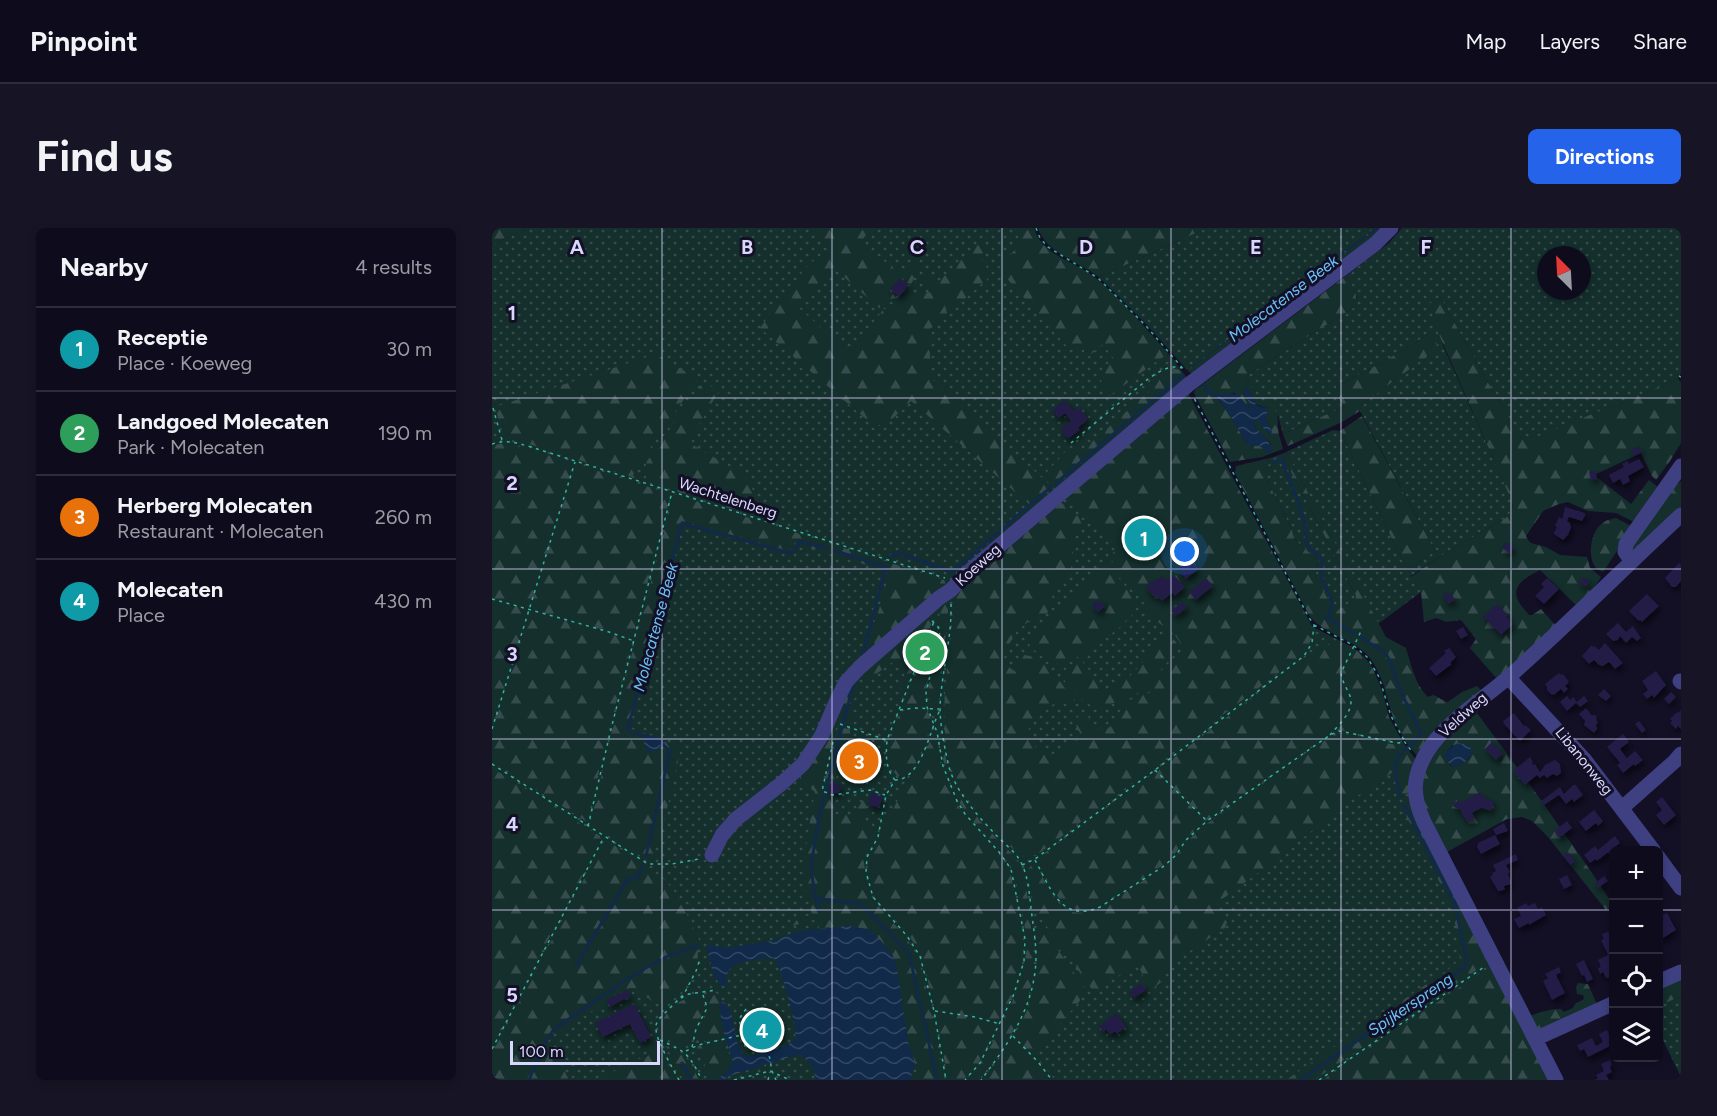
<!DOCTYPE html>
<meta charset="utf-8">
<style>
:root{--surface:#0e0c1c;--page:#171525;--text:#f1f3f6;--muted:#9b9ba3;--line:#2e2c3b;--accent:#2563eb}
body{margin:0;font-family:Figtree,sans-serif;background:var(--page);color:var(--text)}
.controls{position:absolute;right:18px;bottom:18px;display:grid;overflow:hidden;border-radius:9px;box-shadow:0 3px 9px #0003}
.controls button{width:54px;height:54px;display:grid;place-items:center;padding:0;border:0;border-bottom:2px solid var(--line);background:var(--surface);color:var(--text);font:30px sans-serif}
.compass{position:absolute;left:1045px;top:18px;width:54px;height:54px;border-radius:50%;background:var(--surface);box-shadow:0 3px 9px #0003;rotate:336deg}
.scale{position:absolute;left:18px;bottom:15px;width:150px;box-sizing:border-box;padding-left:6px;border:3px solid #d9d7fd;border-top:0;font-size:16px;line-height:21px;white-space:nowrap;color:#d9d7fd;-webkit-text-stroke:4px #131026;paint-order:stroke}
.you{position:absolute;left:693px;top:324px;width:21px;height:21px;margin:-15px;border:4px solid #fff;border-radius:50%;background:#1a73e8;box-shadow:0 0 0 9px #1a73e833}
.badge{display:grid;place-items:center;width:39px;height:39px;border-radius:50%;background:var(--accent);color:#fff;font-size:20px;font-weight:700}
.pin{position:absolute;translate:-50% -50%;border:3px solid #fff;box-shadow:0 2px 6px #0006}
.list{margin:0;padding:0;list-style:none}
h2{display:flex;justify-content:space-between;align-items:center;height:78px;margin:0;padding:0 24px;font-size:26px}
h2 small{font-size:20px;font-weight:400;color:var(--muted)}
.list li{display:grid;grid-template-columns:39px 1fr auto;gap:18px;align-items:center;box-sizing:border-box;height:84px;padding:0 24px;border-top:2px solid var(--line)}
.list b{display:block;font-size:22px;white-space:nowrap}
.list p{margin:0;font-size:20px;white-space:nowrap;color:var(--muted)}
.list em{font-size:20px;font-style:normal;color:var(--muted)}
.icon{flex:none;width:33px;height:33px;fill:none;stroke:currentColor;stroke-width:2;stroke-linecap:round;stroke-linejoin:round}
.map{position:relative;flex:none;width:1189px;height:852px;overflow:hidden;border-radius:9px}
header{display:flex;align-items:center;gap:36px;box-sizing:border-box;height:84px;padding:0 30px;background:var(--surface);border-bottom:2px solid var(--line)}
header strong{font-size:28px}
nav{display:flex;gap:33px;margin-inline-start:auto;font-size:21px}
.intro{display:flex;align-items:center;justify-content:space-between;box-sizing:border-box;height:144px;padding:0 36px}
h1{margin:0;font-size:42px}
.button{padding:15px 27px;border-radius:9px;background:var(--accent);color:#fff;font-size:21px;font-weight:700}
main{display:flex;gap:36px;padding:0 36px}
aside{flex:1;background:var(--surface);border-radius:9px;box-shadow:0 3px 9px #0003}
.map>svg:first-child{display:block}
.grass{fill:url(#grass-dots);fill-rule:evenodd}
.forest{fill:url(#forest-firs);fill-rule:evenodd}
.water{fill:url(#water-waves)}
.lines{fill:none;stroke-linecap:round;stroke-linejoin:round}
.stream{stroke:#112a49;stroke-width:3}
.building{fill:#231d46;filter:url(#shadow)}
.path{stroke:#35b3a2;stroke-width:1.5;stroke-dasharray:3 4.5;stroke-linecap:butt}
.minor{stroke:#3e4082;stroke-width:15}
.grid{fill:none;stroke:#d9d7fd;stroke-width:1.5;stroke-opacity:0.55}
.labels{text-anchor:middle;stroke-width:6;stroke-linejoin:round;paint-order:stroke}
.street-label{font-size:15px;fill:#d9d7fd;stroke:#131026}
.water-label{font-size:16px;font-style:italic;fill:#6ac1f8;stroke:#131026}
.grid-label{font-size:20px;text-anchor:middle;font-weight:bold;fill:#d9d7fd;stroke:#131026;stroke-width:6;stroke-linejoin:round;paint-order:stroke}
</style>
<header>
<strong>Pinpoint</strong>
<nav><a>Map</a><a>Layers</a><a>Share</a></nav>
</header>
<div class="intro"><h1>Find us</h1><a class="button">Directions</a></div>
<main>
<aside>
<h2>Nearby<small>4 results</small></h2>
<ul class="list">
<li><span class="badge" style="background:#0f9aa8">1</span><div><b>Receptie</b><p>Place · Koeweg</p></div><em>30 m</em></li>
<li><span class="badge" style="background:#2e9e5b">2</span><div><b>Landgoed Molecaten</b><p>Park · Molecaten</p></div><em>190 m</em></li>
<li><span class="badge" style="background:#e8710a">3</span><div><b>Herberg Molecaten</b><p>Restaurant · Molecaten</p></div><em>260 m</em></li>
<li><span class="badge" style="background:#0f9aa8">4</span><div><b>Molecaten</b><p>Place</p></div><em>430 m</em></li>
</ul>
</aside>
<div class="map">
<svg width="1189" height="852" viewBox="0 0 1189 852">
<defs>
<pattern id="grass-dots" width="8" height="8" patternUnits="userSpaceOnUse" patternTransform="scale(1.5)"><rect width="8" height="8" fill="#142f2c"/><path d="M2 2h.1M6 6h.1" fill="none" stroke="#364c4c" stroke-width="1.8" stroke-linecap="round"/></pattern>
<pattern id="forest-firs" width="22" height="20" patternUnits="userSpaceOnUse" patternTransform="scale(1.5)"><rect width="22" height="20" fill="#142f2c"/><path d="M5 1l3.5 6h-7zM16 11l3.5 6h-7z" fill="#364c4c"/></pattern>
<pattern id="water-waves" width="16" height="10" patternUnits="userSpaceOnUse" patternTransform="scale(1.5)"><rect width="16" height="10" fill="#112a49"/><path d="M0 5q4-4 8 0t8 0" fill="none" stroke="#334864"/></pattern>
<filter id="shadow"><feDropShadow dx="2.5" dy="4.5" stdDeviation="3" flood-color="#0009"/></filter>
</defs>
<rect width="100%" height="100%" fill="#131026"/>
<!-- grass -->
<path class="grass" d="M 35,0 L 542,0 L 546,12 L 554,21 L 629,75 L 682,132 L 689,143 L 696,165 L 814,390 L 819,398 L 860,419 L 903,502 L 917,524 L 919,564 L 1059,852 L 0,852 L 0,17 Z
M 715,0 L 883,0 L 699,140 L 697,144 L 655,97 L 607,49 Z
M 910,0 L 1189,0 L 1189,145 L 1186,151 L 1032,215 L 995,153 L 948,69 L 938,76 L 951,118 L 1021,275 L 1020,282 L 1015,289 L 947,329 L 919,348 L 929,364 L 886,396 L 794,224 L 841,202 L 848,203 L 915,342 L 943,323 L 868,183 L 868,178 L 904,151 L 937,106 L 896,131 L 844,159 L 844,164 L 851,177 L 849,180 L 791,206 L 786,188 L 768,175 L 754,148 L 861,80 L 865,69 L 855,47 L 897,15 ZM 1054,27 L 1090,27 L 1090,63 L 1054,63 Z
M 790,226 L 864,368 L 863,372 L 842,385 L 823,348 L 826,332 L 802,311 L 800,302 L 775,252 L 775,242 L 778,230 Z
M 1189,768 L 1189,849 L 1167,804 L 1167,778 Z"/>
<!-- forest -->
<path class="forest" d="M 0,0 L 35,0 L 0,17 Z
M 322,0 L 379,0 L 368,15 L 408,45 L 417,42 L 421,34 L 426,40 L 426,43 L 418,58 L 409,49 L 397,61 L 405,71 L 387,80 L 341,39 L 307,80 L 357,125 L 391,82 L 420,66 L 437,64 L 448,69 L 452,76 L 455,85 L 436,103 L 440,151 L 557,256 L 562,262 L 545,283 L 419,173 L 393,198 L 382,198 L 268,100 L 315,38 L 338,20 L 338,17 Z
M 526,0 L 542,0 C 549,24 574,31 594,43 C 623,62 652,99 676,125 L 616,169 L 607,148 L 610,141 L 622,131 L 611,116 L 592,132 L 592,121 L 584,119 L 578,122 L 511,46 L 506,35 C 522,27 528,18 526,0 Z
M 546,0 L 715,0 L 607,49 C 588,35 553,24 546,0 Z
M 886,0 L 896,0 L 701,146 L 697,144 L 698,141 Z
M 486,16 L 493,21 L 489,31 L 500,47 L 459,83 C 453,64 446,66 432,56 C 430,51 429,48 432,43 L 443,57 Z
M 855,47 C 860,58 869,69 861,80 L 754,148 L 768,174 L 773,173 C 790,182 784,191 787,207 C 788,211 790,216 791,221 L 770,229 L 738,234 L 702,165 L 703,162 ZM 755,160 C 763,171 760,178 776,180 L 773,191 L 780,203 L 776,204 L 765,191 L 761,194 L 765,202 L 779,216 L 775,225 C 771,217 764,217 756,217 L 734,181 L 723,168 L 724,166 L 731,167 L 743,165 L 757,180 L 759,178 L 751,163 Z
M 948,69 L 995,153 L 1032,214 L 1186,151 L 1189,154 L 1189,215 L 1178,233 L 1164,252 L 1160,248 L 1149,225 L 1102,247 L 1139,276 L 1157,252 L 1166,259 L 1144,295 L 1124,285 L 1096,283 L 1076,274 L 1067,276 L 1051,283 L 1034,308 L 1036,312 L 1039,315 L 1054,319 L 1068,327 L 1095,329 L 1098,340 L 1109,349 L 1097,367 L 1086,379 L 1048,342 C 1038,347 1020,356 1025,370 C 1027,376 1033,382 1037,387 L 1040,387 L 1049,381 L 1065,399 L 1006,452 L 978,420 L 984,411 L 969,392 L 954,394 L 944,390 L 932,394 L 929,364 L 919,349 L 947,329 L 1015,289 L 1020,282 L 1021,276 L 945,102 L 937,76 Z
M 937,106 L 945,116 L 943,122 L 868,178 L 868,183 L 850,194 L 796,218 L 795,217 L 791,206 L 849,180 L 850,176 L 843,164 L 844,159 L 896,131 Z
M 164,126 L 206,151 L 152,229 L 140,249 L 40,217 L 12,210 L 3,179 Z
M 683,141 L 689,142 L 694,149 L 694,155 L 568,259 L 553,246 L 576,221 L 573,217 L 586,224 L 593,220 L 659,162 L 658,153 Z
M 211,154 L 227,163 L 199,210 L 201,217 L 242,241 L 252,245 L 264,268 L 270,291 L 156,254 L 152,243 L 155,233 Z
M 695,164 L 820,398 L 818,414 L 810,427 L 545,627 L 528,628 C 506,606 481,583 466,555 C 441,511 457,430 462,381 L 462,366 L 566,274 C 575,276 587,286 589,295 C 591,302 586,302 584,307 C 580,317 582,330 579,340 C 576,348 559,359 559,365 C 560,368 561,371 562,374 L 557,383 L 548,392 L 542,391 C 522,401 520,409 512,430 L 516,438 L 522,443 L 529,427 C 556,427 567,456 583,472 L 575,477 L 570,471 C 561,477 546,484 539,493 C 531,506 546,529 561,526 C 572,523 581,515 590,509 L 583,496 L 583,489 L 589,490 L 596,488 C 612,513 626,497 630,475 L 657,465 L 674,441 L 690,424 C 690,404 668,400 658,386 C 655,381 652,375 649,370 C 639,356 626,344 618,329 L 623,322 L 622,316 L 593,291 L 577,267 Z
M 870,188 L 943,323 L 915,342 L 848,203 Z
M 11,215 L 37,221 L 179,266 L 118,497 L 95,594 L 0,533 L 0,218 Z
M 794,224 L 894,409 L 914,420 C 919,436 923,457 936,469 L 941,467 C 947,469 950,473 956,474 L 970,464 L 985,458 L 991,464 L 927,530 C 916,517 905,502 900,486 C 894,467 891,447 878,430 C 861,409 831,407 817,387 L 743,245 L 744,238 L 778,230 L 775,242 L 775,252 L 800,302 L 802,311 L 826,332 L 823,348 L 843,384 L 863,372 L 864,368 L 794,234 L 790,226 Z
M 1189,253 L 1189,282 L 1142,324 L 1137,317 L 1172,269 Z
M 182,266 L 452,352 L 455,359 L 369,436 L 383,395 L 398,344 L 302,315 L 297,323 L 190,293 L 160,419 L 137,500 L 158,507 L 152,512 L 170,519 L 174,514 L 189,520 C 180,558 173,598 158,634 L 98,596 L 121,498 Z
M 1124,290 L 1141,299 L 1111,344 C 1107,342 1103,340 1101,335 C 1096,324 1100,301 1111,295 C 1114,292 1120,291 1124,290 Z
M 614,334 L 646,374 C 646,393 587,429 570,438 L 538,420 L 536,410 L 594,353 L 600,343 Z
M 456,371 L 456,382 L 447,475 L 442,489 C 429,464 443,431 449,405 L 449,400 L 444,395 L 453,374 Z
M 434,390 L 439,395 L 439,397 L 413,462 L 408,461 L 408,459 C 410,450 418,442 409,435 L 399,435 L 376,452 L 368,452 L 366,453 L 360,484 L 362,486 L 360,493 L 361,497 L 339,492 L 358,454 Z
M 443,398 L 446,404 L 433,465 L 433,478 L 410,479 L 430,433 Z
M 676,406 L 684,414 L 686,423 L 671,439 L 654,462 L 611,479 L 602,479 L 593,474 L 576,458 L 569,447 L 571,443 L 590,433 L 613,463 L 639,447 Z
M 839,416 L 860,418 L 873,430 L 880,439 L 890,462 L 897,489 L 910,513 L 906,514 L 848,502 L 837,506 L 715,592 L 693,611 L 682,627 L 671,637 L 607,678 L 597,682 L 589,682 L 572,676 L 561,663 L 545,632 L 547,629 L 666,542 L 825,420 Z
M 423,481 L 435,482 L 440,494 C 434,511 426,548 405,548 C 390,529 400,505 408,485 L 411,483 Z
M 982,481 L 1041,561 L 1098,642 L 1121,677 L 1114,682 L 1056,609 L 1040,593 L 1030,589 L 1015,591 L 955,624 L 931,582 L 927,550 L 939,525 ZM 961,517 L 978,530 C 971,534 967,540 958,538 L 955,523 Z
M 446,491 L 448,491 L 455,538 L 458,549 L 488,593 L 523,629 L 531,645 L 534,656 L 541,717 L 541,751 L 533,780 L 519,807 L 487,852 L 474,852 C 499,824 531,762 534,724 C 536,708 531,691 528,674 C 526,663 524,649 519,639 C 509,618 488,604 475,586 C 455,560 450,527 444,495 Z
M 337,495 L 344,498 L 328,563 L 341,569 L 342,586 C 360,588 361,589 371,572 L 375,577 L 369,591 L 385,601 L 384,609 L 373,628 L 372,635 L 376,659 L 379,670 L 414,709 L 426,729 L 440,783 L 451,852 L 426,852 L 423,835 L 416,814 L 401,728 L 389,713 L 378,702 L 358,698 L 327,700 L 325,691 L 300,698 L 305,692 L 320,686 L 313,660 L 311,638 L 321,574 L 323,564 L 304,546 Z
M 346,498 L 359,502 L 343,554 L 338,553 L 335,564 L 331,562 Z
M 443,500 L 450,538 L 464,574 L 472,587 L 506,625 L 518,642 L 531,711 L 531,732 L 521,766 L 487,834 L 471,852 L 456,852 L 443,783 L 430,728 L 416,706 L 382,669 L 379,658 L 375,635 L 376,629 L 387,610 L 388,597 L 392,595 L 399,586 L 415,552 L 431,531 Z
M 848,505 L 899,516 L 907,517 L 911,515 L 925,533 L 919,564 L 907,568 L 904,542 L 855,575 L 778,636 L 729,672 L 724,678 L 735,694 L 733,700 L 672,740 L 673,751 L 658,763 L 646,737 L 617,753 L 604,765 L 601,763 L 541,679 L 535,642 L 543,634 C 558,662 568,698 608,680 L 673,639 L 685,628 L 695,613 L 716,595 L 828,515 Z
M 0,540 L 108,608 L 109,613 L 2,813 L 0,813 Z
M 920,571 L 998,730 L 991,737 L 979,746 L 822,852 L 794,852 L 961,738 L 968,730 L 965,703 L 957,673 L 910,579 L 909,575 Z
M 114,612 L 148,634 L 173,652 L 186,668 L 207,711 L 205,737 L 194,759 L 185,769 L 173,773 L 161,773 L 154,769 L 150,764 L 145,760 L 138,760 L 115,772 L 83,795 L 55,810 L 77,852 L 0,852 L 0,825 L 111,615 Z
M 549,702 L 552,702 L 594,762 L 587,774 L 542,825 L 563,852 L 491,852 C 514,823 538,789 543,752 C 544,744 545,736 545,728 C 545,720 543,712 545,705 Z
M 1003,740 L 1060,852 L 831,852 L 993,742 Z
M 1189,748 L 1189,768 L 1167,778 L 1166,758 Z
M 1086,755 L 1096,756 L 1106,779 L 1047,805 L 1036,789 C 1047,784 1057,781 1069,781 L 1072,784 L 1081,780 L 1083,776 L 1092,771 L 1091,767 L 1085,766 L 1084,759 Z
M 222,764 L 228,767 L 229,775 L 227,779 L 233,809 L 205,815 L 202,815 C 204,801 210,798 214,786 C 217,779 213,773 214,766 Z
M 207,767 L 211,773 L 212,782 L 195,817 L 191,820 L 169,808 C 165,787 188,769 207,767 Z
M 234,811 L 240,837 L 225,852 L 214,852 L 217,846 L 205,821 L 207,818 Z
M 164,814 L 166,815 L 184,852 L 112,852 L 140,828 L 150,832 L 156,828 L 158,817 Z
M 174,818 C 194,823 198,834 207,852 L 191,852 Z"/>
<!-- water -->
<path class="water" d="M 883,0 L 886,0 L 698,141 L 698,140 Z
M 755,160 C 764,171 759,179 776,180 L 776,182 L 773,191 L 780,203 L 779,207 L 778,208 L 765,192 L 761,194 C 766,206 778,212 780,221 L 779,224 L 775,225 C 771,217 764,217 756,217 L 734,181 L 722,166 L 746,166 L 757,180 L 759,178 L 751,163 Z
M 158,507 L 164,508 L 174,514 C 169,520 164,523 157,524 L 153,520 L 152,512 Z
M 965,515 L 977,517 L 980,523 C 978,532 968,540 959,538 L 952,528 L 955,523 Z
M 358,698 L 378,702 L 389,713 L 401,728 L 405,741 L 416,814 L 423,835 L 418,852 L 325,852 C 319,837 320,835 307,826 L 237,848 L 231,852 L 225,852 L 238,840 L 241,834 L 233,809 L 227,779 L 228,775 L 231,774 C 247,784 239,823 255,828 C 261,829 271,824 277,822 C 284,820 300,817 303,811 C 306,802 292,752 288,742 C 287,737 284,734 281,730 C 270,731 241,732 236,744 C 234,748 235,753 234,758 L 231,758 C 218,750 220,732 214,719 L 215,717 L 233,720 L 279,713 L 308,703 Z"/>
<g class="lines">
<!-- stream -->
<path class="stream" d="M 712,157 L 715,163 L 725,168
M 781,234 L 789,231 L 804,268 L 812,293 L 815,317 L 830,332 L 830,350 L 841,376 L 835,390 L 864,407
M 564,255 L 691,147
M 344,323 L 394,339 L 370,429
M 399,328 L 407,325 L 460,344 L 559,259
M 869,409 L 894,426 L 898,433 L 907,460 L 929,505 C 923,515 915,518 908,526 C 899,535 906,556 907,568 L 908,568
M 362,454 L 327,588 L 319,638 L 323,670 L 369,676 L 417,725 L 445,852
M 159,511 L 136,502 L 136,500 L 190,295 L 297,325 L 303,323 L 306,315 L 309,314 L 334,320
M 154,628 L 178,523 L 170,516
M 324,670 L 328,682
M 84,738 L 135,652 L 145,650 L 150,640
M 190,835 L 199,852
M 37,852 L 51,818 L 62,801 L 131,754 L 157,738 L 176,728 L 205,718
M 808,852 L 973,739 L 975,732 L 962,674 L 912,577"/>
</g>
<!-- building -->
<path class="building" d="M 409,50 L 416,58 L 407,69 L 398,61 Z
M 573,172 L 581,183 L 587,179 L 596,191 L 586,200 L 588,202 L 577,210 L 573,208 L 569,201 L 579,193 L 573,185 L 567,190 L 560,182 Z
M 1146,218 L 1150,224 L 1142,228 L 1139,222 Z
M 1147,231 L 1152,239 L 1136,248 L 1138,253 L 1131,257 L 1128,251 L 1121,255 L 1117,247 L 1132,239 L 1130,236 L 1135,233 L 1137,236 Z
M 1099,243 L 1104,243 L 1105,251 L 1099,252 L 1097,244 Z
M 1073,279 L 1093,285 L 1093,288 L 1090,293 L 1077,289 L 1075,293 L 1078,295 L 1079,300 L 1076,307 L 1071,312 L 1062,306 L 1062,304 L 1065,299 L 1063,298 L 1067,289 L 1070,291 L 1071,288 Z
M 654,301 L 661,309 L 649,320 L 642,312 Z
M 1013,314 L 1022,320 L 1018,325 L 1010,320 Z
M 697,331 L 706,341 L 694,351 L 686,341 Z
M 1187,335 L 1189,337 L 1189,353 L 1184,359 L 1180,359 L 1173,350 Z
M 682,347 L 693,359 L 683,368 L 680,365 L 670,373 L 665,367 L 662,369 L 654,359 L 663,351 L 665,353 L 670,348 L 675,353 Z
M 1091,349 L 1098,354 L 1094,359 L 1087,354 Z
M 714,350 L 721,358 L 704,372 L 697,364 Z
M 1055,350 L 1067,361 L 1052,376 L 1043,368 L 1052,359 L 1049,356 Z
M 955,364 L 958,368 L 960,367 L 963,372 L 956,376 L 951,366 Z
M 1155,366 L 1167,378 L 1150,394 L 1148,392 L 1147,393 L 1137,383 Z
M 607,372 L 613,379 L 606,384 L 600,377 Z
M 691,374 L 695,380 L 683,388 L 679,382 Z
M 1005,376 L 1016,387 L 1014,389 L 1021,396 L 1009,407 L 991,389 Z
M 1126,395 L 1134,404 L 1141,398 L 1149,410 L 1145,413 L 1140,409 L 1134,415 L 1128,408 L 1126,412 L 1121,413 L 1114,406 Z
M 971,399 L 976,407 L 969,411 L 964,403 Z
M 1113,415 L 1131,435 L 1123,441 L 1117,434 L 1111,438 L 1107,437 L 1102,432 L 1097,436 L 1090,428 L 1100,417 L 1101,419 L 1103,418 L 1107,422 Z
M 957,420 L 964,429 L 958,435 L 960,436 L 944,448 L 937,440 L 954,425 L 952,423 Z
M 1164,443 L 1174,457 L 1162,470 L 1160,467 L 1155,471 L 1151,466 L 1156,462 L 1150,453 Z
M 1067,445 L 1069,447 L 1071,446 L 1077,454 L 1073,458 L 1076,461 L 1072,465 L 1069,461 L 1062,467 L 1061,466 L 1060,467 L 1055,462 L 1055,459 L 1053,456 Z
M 1112,461 L 1119,468 L 1114,473 L 1106,467 Z
M 1179,464 L 1184,469 L 1177,476 L 1172,471 Z
M 1075,468 L 1078,472 L 1081,469 L 1085,474 L 1092,468 L 1096,473 L 1088,479 L 1084,475 L 1075,483 L 1068,474 Z
M 1094,480 L 1100,488 L 1102,486 L 1105,489 L 1104,491 L 1106,495 L 1104,497 L 1105,501 L 1102,505 L 1092,497 L 1093,493 L 1087,486 Z
M 1189,482 L 1189,501 L 1186,498 L 1184,501 L 1178,495 L 1180,493 L 1178,491 L 1185,484 L 1186,485 Z
M 1022,485 L 1032,498 L 1033,497 L 1039,502 L 1028,513 L 1011,495 L 1012,494 L 1011,493 Z
M 1147,493 L 1154,502 L 1150,505 L 1143,496 Z
M 1131,506 L 1137,514 L 1128,521 L 1135,530 L 1143,523 L 1151,532 L 1143,538 L 1142,536 L 1131,545 L 1125,537 L 1128,535 L 1115,519 Z
M 1000,514 L 1011,525 L 1004,532 L 993,521 Z
M 365,515 L 379,521 L 374,531 L 384,535 L 381,543 L 372,539 L 367,550 L 352,544 L 357,533 L 353,532 L 356,524 L 360,526 Z
M 1038,529 L 1041,534 L 1040,535 L 1041,537 L 1043,536 L 1048,544 L 1053,537 L 1063,532 L 1068,536 L 1069,545 L 1065,548 L 1061,546 L 1055,550 L 1052,547 L 1048,550 L 1045,547 L 1033,557 L 1021,543 Z
M 339,554 L 345,555 L 349,560 L 347,564 L 342,566 L 336,564 Z
M 1081,557 L 1084,557 L 1091,567 L 1082,574 L 1080,571 L 1074,576 L 1067,567 L 1052,577 L 1049,573 L 1068,559 L 1072,566 Z
M 380,564 L 384,566 L 384,567 L 391,569 L 387,580 L 376,576 Z
M 989,564 L 992,570 L 1002,573 L 999,583 L 989,580 L 980,585 L 983,590 L 975,594 L 967,580 L 964,580 L 961,578 L 963,574 L 966,573 L 968,575 Z
M 1170,569 L 1184,587 L 1172,597 L 1164,587 L 1170,582 L 1164,574 Z
M 1102,582 L 1111,593 L 1106,598 L 1104,595 L 1094,603 L 1087,594 Z
M 1075,593 L 1080,600 L 1067,610 L 1062,603 Z
M 1012,595 L 1016,603 L 1004,607 L 1001,601 Z
M 1003,607 L 1008,616 L 989,626 L 985,619 L 986,615 Z
M 1123,608 L 1128,615 L 1123,619 L 1124,620 L 1122,622 L 1122,626 L 1115,625 L 1105,633 L 1104,631 L 1098,635 L 1092,627 L 1103,618 L 1106,622 Z
M 1076,624 L 1083,634 L 1078,637 L 1071,627 Z
M 1024,626 L 1026,632 L 1014,637 L 1018,644 L 1016,646 L 1019,654 L 1019,656 L 1012,658 L 1013,661 L 1009,663 L 1006,663 L 998,649 L 1001,647 L 1000,645 L 1004,643 L 1001,637 Z
M 1075,647 L 1080,657 L 1072,661 L 1067,651 Z
M 1112,648 L 1116,653 L 1106,660 L 1103,655 Z
M 1034,675 L 1036,678 L 1043,675 L 1046,681 L 1050,679 L 1054,687 L 1037,697 L 1037,695 L 1027,700 L 1022,691 L 1029,688 L 1025,680 Z
M 1175,685 L 1184,702 L 1166,713 L 1166,703 L 1168,702 L 1166,689 Z
M 1116,704 L 1122,714 L 1122,724 L 1120,724 L 1122,747 L 1117,750 L 1114,750 L 1111,744 L 1108,746 L 1106,740 L 1109,739 L 1106,732 L 1116,727 L 1109,712 L 1112,711 L 1110,706 Z
M 1092,732 L 1101,751 L 1095,754 L 1092,747 L 1090,748 L 1084,736 Z
M 1067,739 L 1069,744 L 1064,747 L 1073,765 L 1060,772 L 1051,753 L 1056,750 L 1053,746 Z
M 650,755 L 654,762 L 642,770 L 637,764 Z
M 135,762 L 139,769 L 132,772 L 132,771 L 118,779 L 114,772 Z
M 142,776 L 159,809 L 148,815 L 138,796 L 111,809 L 103,795 Z
M 624,785 L 634,799 L 625,806 L 623,803 L 618,807 L 614,801 L 611,804 L 607,798 Z
M 285,789 L 289,808 L 256,816 L 252,796 Z
M 1115,802 L 1122,816 L 1096,829 L 1092,821 L 1088,823 L 1085,817 L 1100,810 L 1104,818 L 1111,814 L 1107,806 Z
M 1118,832 L 1120,837 L 1118,839 L 1120,844 L 1114,847 L 1117,852 L 1103,852 L 1106,850 L 1104,847 L 1112,843 L 1109,836 Z"/>
<g class="lines">
<!-- path -->
<path class="path" d="M 544,0 L 548,10 L 556,19 L 606,50 L 654,98 L 693,143
M 1187,148 L 1189,149
M 1,180 L 10,212
M 579,215 L 656,151 C 666,144 678,136 690,140
M 0,216 C 15,211 24,215 39,219 L 453,350
M 0,371 L 114,403 L 142,413
M 459,376 C 460,411 449,446 448,480 C 448,496 453,523 457,539 C 464,564 485,587 503,606 C 510,613 518,620 525,628 C 536,643 537,663 539,680 C 541,697 544,713 544,730 C 543,778 517,815 489,852
M 440,393 L 446,399 L 448,404 L 434,465 L 435,479 L 445,504 L 451,538 L 465,573 L 473,586 L 507,624 L 519,641 L 533,711 L 532,733 L 522,766 L 488,835 L 473,852
M 822,397 L 861,417 L 875,429 L 887,449 L 899,488 L 912,512
M 408,482 L 422,480 L 447,481
M 447,484 C 438,502 429,552 403,552 L 394,567 L 386,609 L 375,629 L 374,644 L 381,669 L 415,708 L 428,728 L 442,783 L 454,852
M 348,496 L 394,512
M 0,501 L 83,234
M 838,507 C 847,496 863,483 858,468 C 855,460 850,454 849,445 L 870,401
M 341,514 L 330,563 L 341,567 L 378,562 L 393,567
M 0,536 L 156,636 L 180,636 L 207,631
M 663,542 L 715,593
M 403,552 C 393,540 394,527 395,512 L 443,391
M 96,598 L 120,497 L 180,264
M 543,632 C 558,659 569,696 608,679 L 672,638 L 684,627 L 694,612 L 715,593 L 838,507 L 848,503 L 900,514 L 907,515 L 912,513 L 921,525
M 530,637 L 543,631 L 663,542 L 812,428 L 820,415 L 822,397 L 816,388 L 702,170
M 189,770 L 197,766 L 224,762
M 254,781 L 247,791 L 253,818 L 257,820 L 275,816 L 280,843 L 284,852
M 443,783 L 483,789 L 508,796
M 521,808 L 546,834 L 560,852
M 168,812 C 196,825 196,825 210,852
M 200,819 L 204,801 L 214,782 L 214,776 L 210,764
M 0,821 L 112,609
M 194,823 L 206,817 L 250,807
M 187,852 C 181,841 164,812 164,801 C 163,797 165,795 167,791 L 192,766 L 204,743 L 208,731
M 242,852 L 278,843 L 298,852
M 276,852 L 278,844
M 827,852 L 992,739"/>
<!-- minor -->
<path class="minor" d="M 1140,333 L 1133,324 L 1134,316 L 1189,238
M 1016,449 L 1092,531 L 1161,622
M 1188,453 L 1189,454
M 1130,580 L 1183,533 L 1189,526
M 220,627 L 230,607 L 244,591 L 289,556 L 311,536 L 330,507 L 345,472 L 354,454 L 368,439 L 447,370 L 459,362 L 473,347 L 696,157 L 883,16 L 899,0
M 1166,629 L 1189,660
M 1166,754 L 1189,744
M 1043,811 L 1122,775
M 1064,852 L 932,594 C 920,568 920,549 935,524 C 954,493 992,471 1019,447 C 1077,395 1132,340 1189,287"/>
</g>
<!-- grid -->
<path class="grid" d="M 170,0 L 170,852M 340,0 L 340,852M 510,0 L 510,852M 679,0 L 679,852M 849,0 L 849,852M 1019,0 L 1019,852M 0,170 L 1189,170M 0,341 L 1189,341M 0,511 L 1189,511M 0,682 L 1122,682M 1166,682 L 1189,682"/>
<g class="labels">
<!-- street labels -->
<g class="street-label">
<text transform="translate(236 270) rotate(18)" y="5">Wachtelenberg</text>
<text transform="translate(486 337) rotate(-42)" y="5">Koeweg</text>
<text transform="translate(971 487) rotate(-42)" y="5">Veldweg</text>
<text transform="translate(1092 533) rotate(51)" y="5">Libanonweg</text>
</g>
<!-- water labels -->
<g class="water-label">
<text transform="translate(791 70) rotate(-37)" y="6">Molecatense Beek</text>
<text transform="translate(163 399) rotate(-75)" y="6">Molecatense Beek</text>
<text transform="translate(918 776) rotate(-34)" y="6">Spijkerspreng</text>
</g>
</g>
<g class="grid-label">
<text x="85" y="26">A</text>
<text x="255" y="26">B</text>
<text x="425" y="26">C</text>
<text x="594" y="26">D</text>
<text x="764" y="26">E</text>
<text x="934" y="26">F</text>
<text x="20" y="92">1</text>
<text x="20" y="262">2</text>
<text x="20" y="433">3</text>
<text x="20" y="603">4</text>
<text x="20" y="774">5</text>
</g>
</svg>
<div class="controls">
<button>+</button>
<button>−</button>
<button><svg class="icon" aria-label="locate" viewBox="0 0 24 24"><circle cx="12" cy="12" r="6"/><path d="M12 2v4M12 18v4M2 12h4M18 12h4"/></svg></button>
<button><svg class="icon" aria-label="layers" viewBox="0 0 24 24"><path d="M12 4l9 5-9 5-9-5zM3 14l9 5 9-5"/></svg></button>
</div>
<svg class="compass" viewBox="-18 -18 36 36"><path d="M0-13l5 13h-10z" fill="#e53935"/><path d="M0 13l5-13h-10z" fill="#9b9ba3"/></svg>
<div class="scale">100 m</div>
<div class="you"></div>
<div class="pin badge" style="left:652px;top:310px;background:#0f9aa8">1</div>
<div class="pin badge" style="left:433px;top:424px;background:#2e9e5b">2</div>
<div class="pin badge" style="left:367px;top:533px;background:#e8710a">3</div>
<div class="pin badge" style="left:270px;top:802px;background:#0f9aa8">4</div>
</div>
</main>
